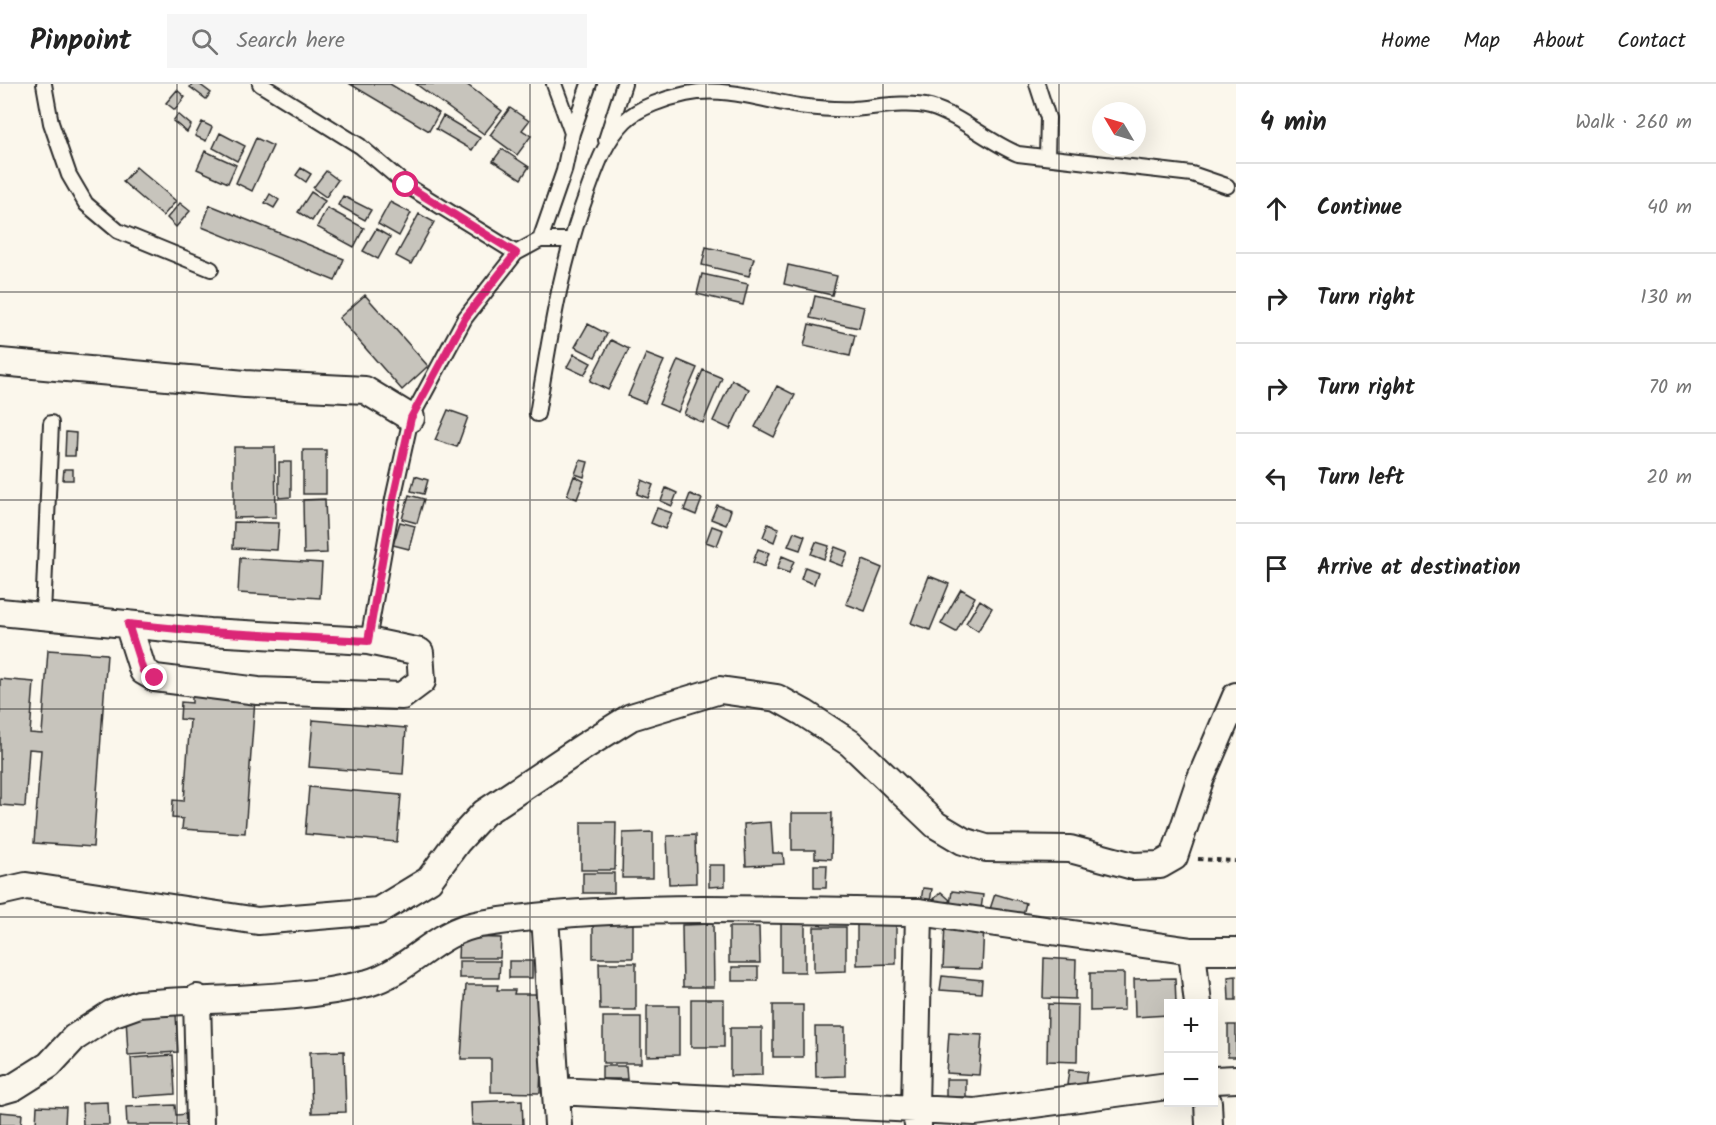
<!DOCTYPE html>
<meta charset="utf-8">
<style>
:root{--surface:#fff;--page:#f6f6f6;--text:#222;--muted:#767676;--line:#e0e0e0}
body{margin:0;font-family:Kalam,sans-serif;background:var(--page);color:var(--text)}
.controls{position:absolute;right:18px;bottom:18px;display:grid;overflow:hidden;border-radius:0px;box-shadow:0 6px 24px #0002}
.controls button{width:54px;height:54px;display:grid;place-items:center;padding:0;border:0;border-bottom:2px solid var(--line);background:var(--surface);color:var(--text);font:30px sans-serif}
.compass{position:absolute;left:1092px;top:18px;width:54px;height:54px;border-radius:50%;background:var(--surface);box-shadow:0 6px 24px #0002;rotate:308deg}
.stop{position:absolute;width:18px;height:18px;margin:-14px;border:4px solid #db2777;border-radius:50%;background:#fff}
.stop.end{background:#db2777;border-color:#fff;box-shadow:0 2px 6px #0008}
.list{margin:0;padding:0;list-style:none}
h2{display:flex;justify-content:space-between;align-items:center;height:78px;margin:0;padding:0 24px;font-size:26px}
h2 small{font-size:20px;font-weight:400;color:var(--muted)}
.list li{display:grid;grid-template-columns:39px 1fr auto;gap:18px;align-items:center;box-sizing:border-box;height:90px;padding:0 24px;border-top:2px solid var(--line)}
.list b{display:block;font-size:22px;white-space:nowrap}
.list em{font-size:20px;font-style:normal;color:var(--muted)}
.icon{flex:none;width:33px;height:33px;fill:none;stroke:currentColor;stroke-width:2;stroke-linecap:round;stroke-linejoin:round}
.map{position:relative;flex:none;width:1236px;height:1041px;overflow:hidden}
header{display:flex;align-items:center;gap:36px;box-sizing:border-box;height:84px;padding:0 30px;background:var(--surface);border-bottom:2px solid var(--line)}
header strong{font-size:28px}
nav{display:flex;gap:33px;margin-inline-start:auto;font-size:21px}
.search{width:420px;height:54px;background:var(--page);display:flex;align-items:center;gap:15px;box-sizing:border-box;padding:0 21px;border-radius:0px;color:var(--muted);font-size:22px}
main{display:flex}
aside{flex:1;background:var(--surface)}
.map>svg:first-child{display:block}
.building{fill:#c7c4bc;stroke:#2b2b2b;stroke-width:1.5}
.lines{fill:none;stroke-linecap:round;stroke-linejoin:round}
.service-casing{stroke:#2b2b2b;stroke-width:18}
.minor-casing{stroke:#2b2b2b;stroke-width:30}
.path{stroke:#2b2b2b;stroke-width:4;stroke-dasharray:4.5 4.5;stroke-linecap:butt}
.service{stroke:#fbf7ec;stroke-width:14}
.minor{stroke:#fbf7ec;stroke-width:26}
.route{stroke:#db2777;stroke-width:8}
.grid{fill:none;stroke:#2b2b2b;stroke-width:1.5;stroke-opacity:0.55}
</style>
<header>
<strong>Pinpoint</strong>
<div class="search"><svg class="icon" aria-label="search" viewBox="0 0 24 24"><circle cx="10" cy="10" r="6"/><path d="M15 15l6 6"/></svg>Search here</div>
<nav><a>Home</a><a>Map</a><a>About</a><a>Contact</a></nav>
</header>
<main>
<div class="map">
<svg width="1236" height="1041" viewBox="0 0 1236 1041">
<rect width="100%" height="100%" fill="#fbf7ec"/>
<filter id="ink" filterUnits="userSpaceOnUse"><feTurbulence type="fractalNoise" baseFrequency=".0167" numOctaves="2"/><feDisplacementMap in="SourceGraphic" scale="12" xChannelSelector="R" yChannelSelector="G"/><feConvolveMatrix kernelMatrix="1 2 1 2 8 2 1 2 1" color-interpolation-filters="sRGB"/></filter>
<g filter="url(#ink)">
<!-- building -->
<path class="building" d="M 192,0 L 199,0 L 211,9 L 206,15 L 190,3 Z
M 350,0 L 390,0 L 439,29 L 429,47 Z
M 416,0 L 466,0 L 502,27 L 484,50 Z
M 177,6 L 185,13 L 175,26 L 166,19 Z
M 510,24 L 529,37 L 522,46 L 531,52 L 517,71 L 490,51 Z
M 178,30 L 191,41 L 187,48 L 173,37 Z
M 443,32 L 480,54 L 472,66 L 436,45 Z
M 202,38 L 212,43 L 206,57 L 195,52 Z
M 220,49 L 245,62 L 237,77 L 213,64 Z
M 256,54 L 273,62 L 252,107 L 236,99 Z
M 502,65 L 529,83 L 521,95 L 493,77 Z
M 205,67 L 236,81 L 228,99 L 197,85 Z
M 136,83 L 176,117 L 163,132 L 123,98 Z
M 301,84 L 311,90 L 306,98 L 296,91 Z
M 326,87 L 338,96 L 326,113 L 313,104 Z
M 311,108 L 325,117 L 312,137 L 298,128 Z
M 270,110 L 279,116 L 274,124 L 265,119 Z
M 343,112 L 371,126 L 365,136 L 338,121 Z
M 390,118 L 411,129 L 399,152 L 378,140 Z
M 180,119 L 190,127 L 176,143 L 167,134 Z
M 210,121 L 344,175 L 335,197 L 202,143 Z
M 327,124 L 364,144 L 354,163 L 317,143 Z
M 419,130 L 434,138 L 411,180 L 396,172 Z
M 376,145 L 390,153 L 378,175 L 363,167 Z
M 706,163 L 754,174 L 749,192 L 702,181 Z
M 788,181 L 837,192 L 832,211 L 784,200 Z
M 702,190 L 748,200 L 743,221 L 697,210 Z
M 365,211 L 428,282 L 402,306 L 339,234 Z
M 815,212 L 864,223 L 859,244 L 810,234 Z
M 588,240 L 607,250 L 595,273 L 575,263 Z
M 809,240 L 855,251 L 850,272 L 804,262 Z
M 611,256 L 629,265 L 608,306 L 590,297 Z
M 574,270 L 591,279 L 584,291 L 567,283 Z
M 646,270 L 664,277 L 645,319 L 628,312 Z
M 678,276 L 697,284 L 678,328 L 659,320 Z
M 703,286 L 722,294 L 703,339 L 684,330 Z
M 732,296 L 749,305 L 730,345 L 713,337 Z
M 777,302 L 795,311 L 774,353 L 755,343 Z
M 448,326 L 468,333 L 457,363 L 435,356 Z
M 66,348 L 76,349 L 75,372 L 65,372 Z
M 234,363 L 275,363 L 276,433 L 234,434 Z
M 303,366 L 326,366 L 326,410 L 303,410 Z
M 580,376 L 588,378 L 584,393 L 575,390 Z
M 279,378 L 291,378 L 291,413 L 279,414 Z
M 64,385 L 73,385 L 73,396 L 63,396 Z
M 415,392 L 428,396 L 424,410 L 411,407 Z
M 574,392 L 584,397 L 577,415 L 567,411 Z
M 642,396 L 653,401 L 648,414 L 637,410 Z
M 666,404 L 677,409 L 672,422 L 661,417 Z
M 690,410 L 702,415 L 696,431 L 684,426 Z
M 409,411 L 424,415 L 417,439 L 402,435 Z
M 325,415 L 327,469 L 304,470 L 303,416 Z
M 717,421 L 731,426 L 726,441 L 711,435 Z
M 657,424 L 672,429 L 665,445 L 651,439 Z
M 234,438 L 279,439 L 277,466 L 233,464 Z
M 400,438 L 415,442 L 409,465 L 393,461 Z
M 768,440 L 779,444 L 774,458 L 763,453 Z
M 712,442 L 723,446 L 717,462 L 706,458 Z
M 794,448 L 805,452 L 800,466 L 788,462 Z
M 816,458 L 829,462 L 824,475 L 811,470 Z
M 835,463 L 848,468 L 842,482 L 829,477 Z
M 758,465 L 769,469 L 764,483 L 753,478 Z
M 782,472 L 794,477 L 789,489 L 777,485 Z
M 240,474 L 322,479 L 320,514 L 238,509 Z
M 863,476 L 882,484 L 865,527 L 846,520 Z
M 805,483 L 818,488 L 814,500 L 801,495 Z
M 929,492 L 949,500 L 930,546 L 911,539 Z
M 961,505 L 975,513 L 956,548 L 941,540 Z
M 980,516 L 992,524 L 978,547 L 966,539 Z
M 48,566 L 107,570 L 93,763 L 34,759 L 41,666 L 29,665 L 25,723 L 0,721 L 0,595 L 34,598 L 30,649 L 42,650 Z
M 192,611 L 255,615 L 245,749 L 182,745 L 183,735 L 172,734 L 173,716 L 184,717 L 190,636 L 180,635 L 181,618 L 192,619 Z
M 313,636 L 406,644 L 403,690 L 309,683 Z
M 309,703 L 401,711 L 397,758 L 305,750 Z
M 792,729 L 832,729 L 831,775 L 815,774 L 815,766 L 792,766 Z
M 581,738 L 616,738 L 615,786 L 581,786 Z
M 771,738 L 773,769 L 783,769 L 784,780 L 746,782 L 744,740 Z
M 653,748 L 653,794 L 622,794 L 623,749 Z
M 695,751 L 696,799 L 669,800 L 667,752 Z
M 709,781 L 725,781 L 725,802 L 709,803 Z
M 814,781 L 827,781 L 826,804 L 814,804 Z
M 583,789 L 614,789 L 614,809 L 583,809 Z
M 923,804 L 932,805 L 930,818 L 921,817 Z
M 952,807 L 983,811 L 981,825 L 950,821 Z
M 941,808 L 950,816 L 943,823 L 934,815 Z
M 995,810 L 1026,819 L 1021,838 L 989,828 Z
M 593,835 L 633,835 L 633,874 L 593,874 Z
M 857,836 L 896,836 L 896,880 L 857,881 Z
M 781,838 L 805,838 L 805,888 L 781,888 Z
M 945,839 L 984,841 L 982,885 L 943,884 Z
M 713,840 L 714,903 L 683,903 L 682,841 Z
M 729,843 L 759,843 L 760,879 L 729,879 Z
M 814,843 L 846,843 L 846,887 L 814,888 Z
M 459,853 L 501,854 L 500,874 L 458,874 Z
M 1044,874 L 1076,876 L 1075,915 L 1043,914 Z
M 459,877 L 500,877 L 499,894 L 459,894 Z
M 509,877 L 532,877 L 532,894 L 509,894 Z
M 599,879 L 636,879 L 636,926 L 600,926 Z
M 732,883 L 758,883 L 758,897 L 732,897 Z
M 1090,889 L 1124,889 L 1124,926 L 1090,927 Z
M 942,892 L 982,896 L 981,909 L 940,906 Z
M 1236,892 L 1236,916 L 1229,916 L 1228,893 Z
M 1175,894 L 1176,920 L 1168,920 L 1168,931 L 1135,933 L 1134,895 Z
M 466,901 L 498,901 L 497,906 L 515,906 L 514,910 L 540,910 L 543,926 L 540,1009 L 491,1008 L 491,975 L 461,975 Z
M 691,915 L 724,915 L 724,963 L 691,963 Z
M 1048,920 L 1078,921 L 1077,978 L 1047,977 Z
M 773,921 L 803,921 L 803,973 L 773,973 Z
M 647,922 L 679,922 L 679,971 L 647,972 Z
M 176,929 L 178,968 L 128,971 L 126,932 Z
M 603,933 L 641,933 L 641,979 L 603,979 Z
M 1228,941 L 1236,941 L 1236,973 L 1228,973 Z
M 815,943 L 845,943 L 845,992 L 816,993 Z
M 730,944 L 762,944 L 762,991 L 730,992 Z
M 949,949 L 982,951 L 979,991 L 946,989 Z
M 344,967 L 346,1028 L 312,1029 L 310,968 Z
M 173,971 L 175,1010 L 133,1013 L 131,974 Z
M 602,982 L 626,982 L 627,995 L 602,995 Z
M 1069,986 L 1087,988 L 1085,1003 L 1067,1001 Z
M 946,995 L 966,995 L 966,1013 L 946,1013 Z
M 522,1016 L 523,1041 L 472,1041 L 471,1018 Z
M 108,1018 L 109,1041 L 83,1041 L 82,1019 Z
M 175,1021 L 176,1031 L 188,1030 L 189,1041 L 127,1041 L 126,1023 Z
M 37,1022 L 66,1023 L 65,1041 L 36,1041 Z
M 0,1028 L 22,1030 L 21,1041 L 0,1041 Z"/>
<g class="lines">
<defs>
<path id="service" d="M 44,0 L 51,39 L 69,91 L 86,120 L 118,147 L 211,185
M 260,0 L 360,62 L 406,101 L 516,169
M 1037,0 L 1048,34 L 1047,73
M 572,49 L 589,0
M 606,56 L 624,0
M 540,156 L 564,87 L 572,49 L 554,0
M 537,330 C 550,254 560,182 587,109 C 597,82 604,58 625,37 C 639,23 667,14 686,10 C 724,2 762,16 799,22 C 816,24 835,26 853,25 C 878,23 906,17 930,23 C 959,31 988,58 1018,70 L 1192,90 L 1227,102
M 43,531 L 51,339
M 368,557 L 393,415 L 411,334 L 465,234 L 516,169 L 540,156 L 569,156"/>
<path id="minor" d="M 0,278 L 245,300 L 365,306 L 411,334
M 0,528 L 209,548 L 368,557 L 420,568 L 422,597 L 402,612 L 258,607 L 155,594 L 143,587 L 128,540
M 0,808 L 26,802 L 258,837 L 378,827 L 429,796 L 457,758 L 484,729 L 583,663 L 631,633 L 720,606 L 777,614 L 804,629 L 850,659 L 936,741 L 963,757 L 986,764 L 1070,765 L 1133,782 L 1160,781 L 1174,773 L 1200,696 L 1236,612
M 919,828 L 1192,867 L 1236,867
M 545,832 L 558,1041
M 1192,867 L 1198,920
M 197,914 L 200,1041
M 1214,996 L 1236,995
M 0,1007 L 14,1003 L 49,981 L 74,954 L 111,930 L 139,920 C 214,913 295,918 368,899 C 410,887 436,847 480,840 C 624,817 773,827 919,828 L 915,1025 L 918,1041
M 556,1007 L 975,1028 L 1168,1002
M 1208,1018 L 1209,1041"/>
</defs>
<!-- service casing -->
<use href="#service" class="service-casing"/>
<!-- minor casing -->
<use href="#minor" class="minor-casing"/>
<!-- path -->
<path class="path" d="M 1198,775 L 1236,777"/>
<!-- service -->
<use href="#service" class="service"/>
<!-- minor -->
<use href="#minor" class="minor"/>
</g>
</g>
<g class="lines" filter="url(#ink)">
<!-- route -->
<path class="route" d="M 155,594 L 143,587 L 128,540 L 209,548 L 368,557 L 393,415 L 411,334 L 465,234 L 516,169 L 406,101"/>
</g>
<!-- grid -->
<path class="grid" d="M 177,0 L 177,1041M 353,0 L 353,1041M 530,0 L 530,1041M 706,0 L 706,1041M 883,0 L 883,1041M 1059,0 L 1059,1041M 0,208 L 1236,208M 0,416 L 1236,416M 0,625 L 1236,625M 0,833 L 1236,833"/>
</svg>
<div class="controls">
<button>+</button>
<button>−</button>
</div>
<svg class="compass" viewBox="-18 -18 36 36"><path d="M0-13l5 13h-10z" fill="#e53935"/><path d="M0 13l5-13h-10z" fill="#767676"/></svg>
<div class="stop" style="left:406px;top:101px"></div>
<div class="stop end" style="left:155px;top:594px"></div>
</div>
<aside>
<h2>4 min<small>Walk · 260 m</small></h2>
<ul class="list">
<li><svg class="icon" aria-label="ahead" viewBox="0 0 24 24"><path d="M12 20V5M6 11l6-6 6 6"/></svg><div><b>Continue</b></div><em>40 m</em></li>
<li><svg class="icon" aria-label="right" viewBox="0 0 24 24"><path d="M7 20v-9h11M14 6l5 5-5 5"/></svg><div><b>Turn right</b></div><em>130 m</em></li>
<li><svg class="icon" aria-label="right" viewBox="0 0 24 24"><path d="M7 20v-9h11M14 6l5 5-5 5"/></svg><div><b>Turn right</b></div><em>70 m</em></li>
<li><svg class="icon" aria-label="left" viewBox="0 0 24 24"><path d="M17 20v-9H6M10 6l-5 5 5 5"/></svg><div><b>Turn left</b></div><em>20 m</em></li>
<li><svg class="icon" aria-label="arrive" viewBox="0 0 24 24"><path d="M6 21V4h12l-3 4 3 4H6"/></svg><div><b>Arrive at destination</b></div></li>
</ul>
</aside>
</main>
